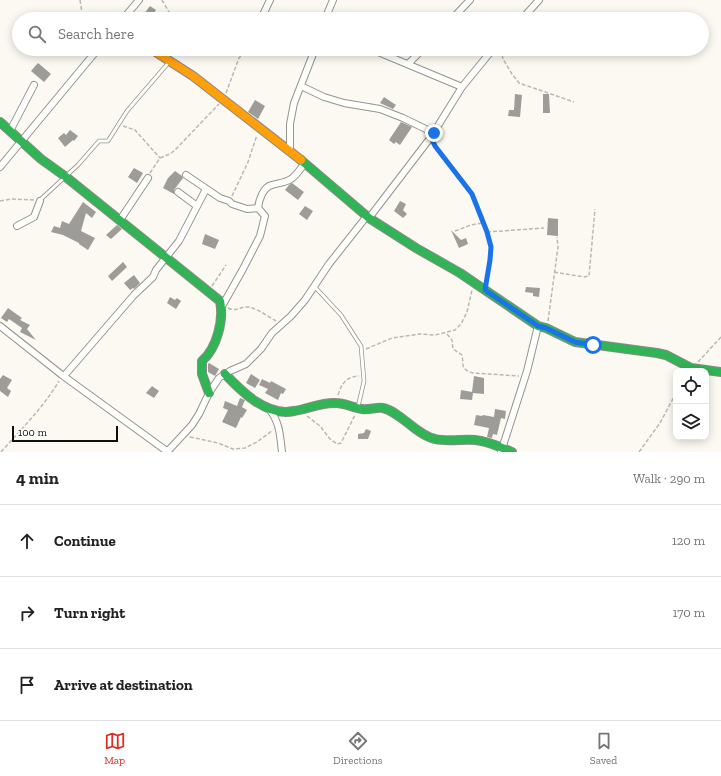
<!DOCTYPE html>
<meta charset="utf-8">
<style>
:root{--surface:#fff;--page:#f2f2f2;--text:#222;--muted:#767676;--line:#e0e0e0;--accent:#d93025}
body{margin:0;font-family:"Zilla Slab",serif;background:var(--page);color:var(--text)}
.controls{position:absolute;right:12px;bottom:12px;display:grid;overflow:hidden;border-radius:8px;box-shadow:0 2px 10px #0003}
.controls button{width:36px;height:36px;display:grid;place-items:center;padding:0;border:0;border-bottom:1px solid var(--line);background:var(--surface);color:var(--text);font:20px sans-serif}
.scale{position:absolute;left:12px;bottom:10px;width:106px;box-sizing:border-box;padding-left:4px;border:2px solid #0e0e0e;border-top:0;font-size:11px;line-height:14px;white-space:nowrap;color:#0e0e0e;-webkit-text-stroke:3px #fff;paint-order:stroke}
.stop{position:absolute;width:12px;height:12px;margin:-9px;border:3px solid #1a73e8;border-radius:50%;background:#fff}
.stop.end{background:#1a73e8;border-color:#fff;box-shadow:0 1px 4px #0008}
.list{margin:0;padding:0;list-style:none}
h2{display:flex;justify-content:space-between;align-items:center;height:52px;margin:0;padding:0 16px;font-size:17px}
h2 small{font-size:13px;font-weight:400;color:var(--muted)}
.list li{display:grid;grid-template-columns:26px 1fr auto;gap:12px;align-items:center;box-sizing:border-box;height:72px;padding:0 16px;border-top:1px solid var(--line)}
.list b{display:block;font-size:15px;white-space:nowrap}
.list em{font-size:13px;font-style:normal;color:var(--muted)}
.icon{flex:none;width:22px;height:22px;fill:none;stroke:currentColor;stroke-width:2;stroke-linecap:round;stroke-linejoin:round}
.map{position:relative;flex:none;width:721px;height:452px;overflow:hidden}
.search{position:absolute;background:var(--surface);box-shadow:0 2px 10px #0003;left:12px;right:12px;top:12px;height:44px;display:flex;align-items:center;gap:10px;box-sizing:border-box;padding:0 14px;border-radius:22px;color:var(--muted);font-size:15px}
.sheet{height:268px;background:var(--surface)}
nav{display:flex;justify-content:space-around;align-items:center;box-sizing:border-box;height:56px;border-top:1px solid var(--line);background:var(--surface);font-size:11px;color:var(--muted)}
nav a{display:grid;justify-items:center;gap:2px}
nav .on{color:var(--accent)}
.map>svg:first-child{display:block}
.building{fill:#9e9c98}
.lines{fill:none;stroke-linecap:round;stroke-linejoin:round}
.lane-casing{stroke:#959491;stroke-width:4.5}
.street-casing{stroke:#959491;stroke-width:8}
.fast-casing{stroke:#8b8a87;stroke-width:10}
.slow-casing{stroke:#8b8a87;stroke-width:10}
.path{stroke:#b8b8b6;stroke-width:1.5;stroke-dasharray:4 2;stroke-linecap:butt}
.lane{stroke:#fefefd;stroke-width:3}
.street{stroke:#fefefd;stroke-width:6}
.fast{stroke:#30b455;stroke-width:8}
.slow{stroke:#ff9f0a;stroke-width:8}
.route{stroke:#1a73e8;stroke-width:5}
</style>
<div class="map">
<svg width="721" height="452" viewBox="0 0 721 452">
<rect width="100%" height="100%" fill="#fbf9f2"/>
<!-- building -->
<path class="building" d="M 150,6 L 156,10 L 150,19 L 140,19 Z
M 38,63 L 51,74 L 44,82 L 31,71 Z
M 515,94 L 522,95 L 520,117 L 508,116 L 509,110 L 514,110 Z
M 543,94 L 549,94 L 550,113 L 543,113 Z
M 384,97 L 396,105 L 393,109 L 380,103 Z
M 255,100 L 265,106 L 258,119 L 248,112 Z
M 401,122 L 412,127 L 400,145 L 396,142 L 394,144 L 389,140 Z
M 70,130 L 78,136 L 74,141 L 73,140 L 65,147 L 58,138 L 64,133 L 66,135 Z
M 134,168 L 143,173 L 137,183 L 128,177 Z
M 175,171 L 182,176 L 183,178 L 174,190 L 174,194 L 163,188 L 168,178 Z
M 292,183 L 304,192 L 298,200 L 285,190 L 289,185 Z
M 400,201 L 406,204 L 403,210 L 407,214 L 403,218 L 394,211 Z
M 83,202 L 96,212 L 92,218 L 86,213 L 81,231 L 95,238 L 88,250 L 79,244 L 79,243 L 63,235 L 51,232 L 54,226 L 60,228 L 62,221 L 69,224 Z
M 305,206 L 313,211 L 307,220 L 299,214 Z
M 548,218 L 558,219 L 558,236 L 547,235 Z
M 117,225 L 122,229 L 111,239 L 106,235 Z
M 451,230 L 461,240 L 466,238 L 468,244 L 459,248 Z
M 205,234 L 219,240 L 215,249 L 202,244 Z
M 123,262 L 127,267 L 112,281 L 108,276 Z
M 134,275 L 140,283 L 134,289 L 133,288 L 130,290 L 124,283 Z
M 526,287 L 540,288 L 539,297 L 533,296 L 533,293 L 525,292 Z
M 170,297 L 175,300 L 177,298 L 181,301 L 176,309 L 167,303 Z
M 8,308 L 22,318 L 20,320 L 30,325 L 27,329 L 36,340 L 20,332 L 22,328 L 9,319 L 7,322 L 1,318 Z
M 209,363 L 219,369 L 215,376 L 208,372 L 208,364 Z
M 251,374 L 260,380 L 255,388 L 246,383 Z
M 3,375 L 12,380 L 7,388 L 11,391 L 8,397 L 0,391 L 0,379 Z
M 474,376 L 484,378 L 484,394 L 473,393 L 472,400 L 460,399 L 461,390 L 472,392 Z
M 262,379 L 270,383 L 271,381 L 286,389 L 283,394 L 281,393 L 278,400 L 265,393 L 268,389 L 259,385 Z
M 152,386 L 159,391 L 154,398 L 146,393 Z
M 240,398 L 245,400 L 242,407 L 247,410 L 242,418 L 241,417 L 236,428 L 222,422 L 228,410 L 223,408 L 225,401 L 237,406 Z
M 495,409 L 506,411 L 505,419 L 501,418 L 497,435 L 493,434 L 492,438 L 487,437 L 489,428 L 474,425 L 476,415 L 482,416 L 483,415 L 494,417 Z
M 366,429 L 371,431 L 368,439 L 358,439 L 358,434 L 364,433 Z"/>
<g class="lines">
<defs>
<path id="lane" d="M 40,200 L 78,165 L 99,141 L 108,141 L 127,111 L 170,61
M 314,286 L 341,315 L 361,346 L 364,381 L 358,407"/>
<path id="street" d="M 123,19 L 139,0
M 261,19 L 270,0
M 325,19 L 333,0
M 452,19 L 470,0
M 522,19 L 539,0
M 371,49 L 462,87
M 408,64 L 423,49
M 301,86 L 324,97 L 344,103 L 380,109 L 403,118 L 434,133
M 10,131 L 34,85
M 290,150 L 290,124 L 294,103 L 315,49
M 0,167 L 98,49
M 186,175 L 220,198 L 229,201 L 232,204 L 247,209 L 258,208
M 178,192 L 197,206
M 369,218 L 431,137 L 462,87 L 493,49
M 120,220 L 148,178
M 17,226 L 34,217 L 40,201
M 221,308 L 243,269 L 260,236 L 265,216 L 258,208 C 259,200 263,187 272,185 C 278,183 285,183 291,179 C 296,176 301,168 305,163
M 0,326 L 62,375 L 168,452
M 64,376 L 134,295 L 153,277 L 156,270 L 179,241 L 206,189
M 269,409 C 280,422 280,436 282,452
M 167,452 L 192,425 L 199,414 L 209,393 L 219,378 L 230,371 L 246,364 L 261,349 L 272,333 L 291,316 L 305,300 L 329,264 L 367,216
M 501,452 L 527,371 L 538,326"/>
<path id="fast" d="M 0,122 L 41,159 L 66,177 L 220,301 C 224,320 217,348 202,361 L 202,374 L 209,393
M 301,160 L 369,218 L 416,248 L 460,273 L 538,326 L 546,328 L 575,342 L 657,353 L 666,355 L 691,368 L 721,372
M 225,374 C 242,392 267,417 294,411 C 308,409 322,402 336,403 C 345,403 353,408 362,409 C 369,410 377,407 383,408 C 401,412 416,435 435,439 C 447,442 463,439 475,440 C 488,441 500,447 512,452"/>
<path id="slow" d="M 151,49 L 193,76 L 301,160"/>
</defs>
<!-- lane casing -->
<use href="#lane" class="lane-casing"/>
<!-- street casing -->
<use href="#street" class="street-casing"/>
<!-- fast casing -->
<use href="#fast" class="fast-casing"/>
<!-- slow casing -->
<use href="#slow" class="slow-casing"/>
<!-- path -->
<path class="path" d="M 80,0 L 83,19
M 162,0 L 173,19
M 501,49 L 503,59 L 512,74 L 519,83 L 574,102
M 172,55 L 175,49
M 226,93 L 239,58 L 243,53 L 250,49
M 123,126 L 135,130 L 160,158
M 434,144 L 438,152 L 463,181 L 472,194 L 487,232 L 491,247 L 487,282
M 150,173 L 160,158 L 170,154 L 175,150 L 219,104
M 232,196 L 248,162 L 257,135
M 0,201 L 12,199 L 34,200
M 455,231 L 471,225 L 483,223
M 487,232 L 544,228
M 554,272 L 584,277 L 589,276 L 595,209
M 212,286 L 226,265
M 228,308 C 236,312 240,307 247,307 C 255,307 269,317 276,321
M 548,321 L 558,247 L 557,237
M 447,334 L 452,340 L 453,349 L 462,355 C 464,366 460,369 473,373 L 519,376
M 366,349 L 392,338 L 420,334 L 435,335 L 455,330 L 461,324 L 467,312 L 472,290
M 698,362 L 721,337
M 338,395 C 342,383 346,377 359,376
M 307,416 L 320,426 L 330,439 L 337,444 L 341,443 L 355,415
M 190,437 L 218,443 L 233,449 L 245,448 L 257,442 L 273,430
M 1,452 C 22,428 43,408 59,381
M 639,452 L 660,423 L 676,393"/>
<!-- lane -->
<use href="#lane" class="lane"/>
<!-- street -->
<use href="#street" class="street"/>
<!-- fast -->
<use href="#fast" class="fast"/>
<!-- slow -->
<use href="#slow" class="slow"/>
</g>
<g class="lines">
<!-- route -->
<path class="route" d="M 434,133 L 431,137 L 435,146 L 472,194 L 487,232 L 491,247 L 490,260 L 485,290 L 538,326 L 546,328 L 575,342 L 593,345"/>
</g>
</svg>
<div class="controls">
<button><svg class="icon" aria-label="locate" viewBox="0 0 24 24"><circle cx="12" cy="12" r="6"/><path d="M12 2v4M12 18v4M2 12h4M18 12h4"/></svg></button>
<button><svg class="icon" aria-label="layers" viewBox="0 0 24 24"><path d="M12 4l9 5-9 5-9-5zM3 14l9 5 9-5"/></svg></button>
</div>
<div class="scale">100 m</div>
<div class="stop" style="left:593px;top:345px"></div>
<div class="stop end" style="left:434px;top:133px"></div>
<div class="search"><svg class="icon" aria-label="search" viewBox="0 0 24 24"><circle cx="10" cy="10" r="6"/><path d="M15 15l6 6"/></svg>Search here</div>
</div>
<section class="sheet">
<h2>4 min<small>Walk · 290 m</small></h2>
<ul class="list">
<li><svg class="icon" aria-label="ahead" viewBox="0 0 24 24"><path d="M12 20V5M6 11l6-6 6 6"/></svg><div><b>Continue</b></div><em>120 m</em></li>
<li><svg class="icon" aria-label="right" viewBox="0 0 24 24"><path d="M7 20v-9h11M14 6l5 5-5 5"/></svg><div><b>Turn right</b></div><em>170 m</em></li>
<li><svg class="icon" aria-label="arrive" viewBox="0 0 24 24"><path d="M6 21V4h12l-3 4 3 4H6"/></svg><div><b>Arrive at destination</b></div></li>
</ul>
</section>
<nav>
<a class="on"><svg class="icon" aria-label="map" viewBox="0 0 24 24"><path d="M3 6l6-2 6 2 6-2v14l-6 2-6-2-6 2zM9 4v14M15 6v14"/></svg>Map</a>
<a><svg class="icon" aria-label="directions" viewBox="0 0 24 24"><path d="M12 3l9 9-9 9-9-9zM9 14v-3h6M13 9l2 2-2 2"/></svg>Directions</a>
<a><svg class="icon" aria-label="saved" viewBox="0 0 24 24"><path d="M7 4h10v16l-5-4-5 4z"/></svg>Saved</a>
</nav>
